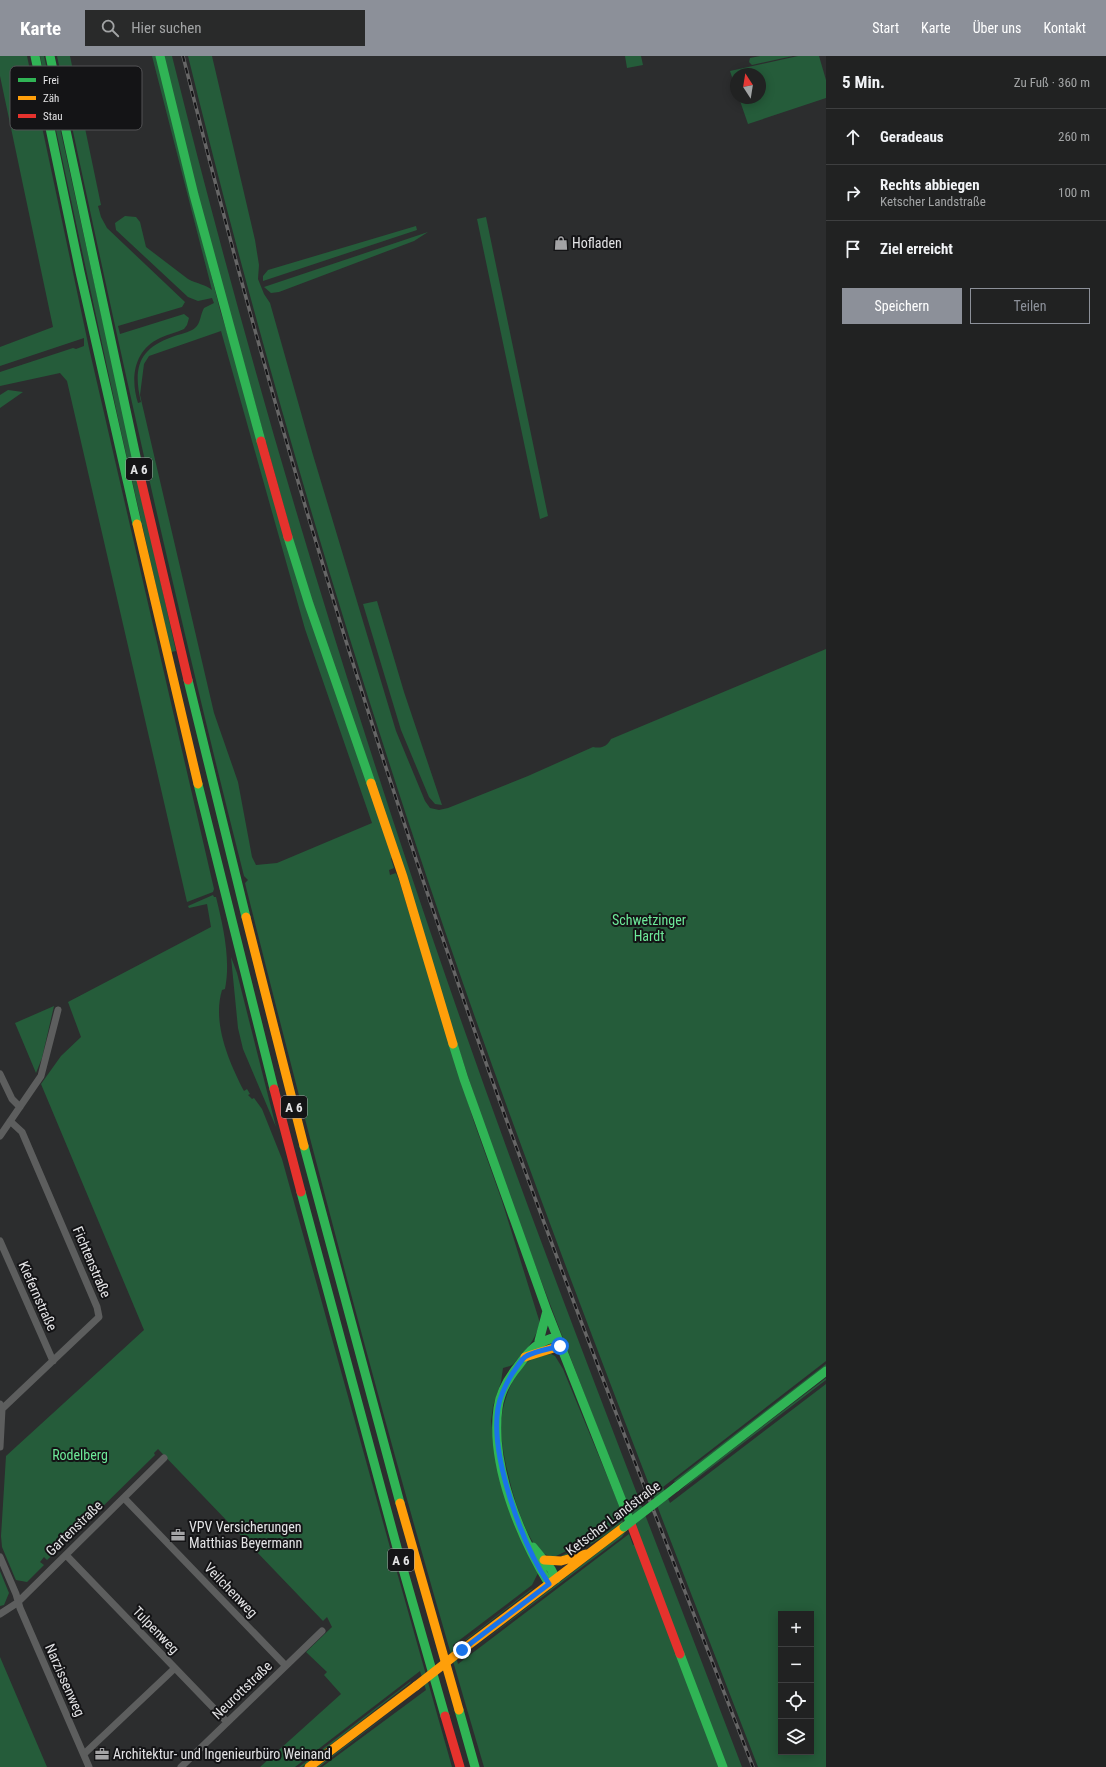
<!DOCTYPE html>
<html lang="de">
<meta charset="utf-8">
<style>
:root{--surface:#212222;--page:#292a2a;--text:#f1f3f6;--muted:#a2a4a5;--line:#3e3f40;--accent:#8c9099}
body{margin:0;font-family:"Roboto Condensed",sans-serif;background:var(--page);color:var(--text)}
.controls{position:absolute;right:12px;bottom:12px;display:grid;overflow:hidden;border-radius:0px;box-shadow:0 2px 10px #0003}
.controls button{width:36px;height:36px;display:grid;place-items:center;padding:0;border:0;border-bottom:1px solid var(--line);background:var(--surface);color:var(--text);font:20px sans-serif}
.compass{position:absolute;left:730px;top:12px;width:36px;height:36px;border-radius:50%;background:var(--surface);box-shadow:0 2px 10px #0003;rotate:348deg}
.stop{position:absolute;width:12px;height:12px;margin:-9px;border:3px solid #1a73e8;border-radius:50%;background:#fff}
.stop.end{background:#1a73e8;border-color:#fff;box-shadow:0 1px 4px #0008}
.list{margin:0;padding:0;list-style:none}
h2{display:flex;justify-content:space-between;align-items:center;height:52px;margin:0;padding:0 16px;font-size:17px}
h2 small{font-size:13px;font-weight:400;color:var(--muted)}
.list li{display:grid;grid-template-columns:26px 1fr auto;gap:12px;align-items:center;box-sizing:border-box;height:56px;padding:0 16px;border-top:1px solid var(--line)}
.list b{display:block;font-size:15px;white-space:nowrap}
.list p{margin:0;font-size:13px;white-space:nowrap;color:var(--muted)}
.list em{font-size:13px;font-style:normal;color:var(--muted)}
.actions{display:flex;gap:8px;padding:12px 16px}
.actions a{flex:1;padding:9px 0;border:1px solid var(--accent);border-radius:0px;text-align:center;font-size:14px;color:var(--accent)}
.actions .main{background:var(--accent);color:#fff}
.icon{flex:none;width:22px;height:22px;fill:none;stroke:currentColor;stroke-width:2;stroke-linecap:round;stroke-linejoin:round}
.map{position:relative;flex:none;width:826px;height:1711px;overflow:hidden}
header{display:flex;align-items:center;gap:24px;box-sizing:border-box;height:56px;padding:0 20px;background:var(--accent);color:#fff}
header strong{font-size:19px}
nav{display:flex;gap:22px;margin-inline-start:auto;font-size:14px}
.search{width:280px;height:36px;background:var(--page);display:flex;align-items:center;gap:10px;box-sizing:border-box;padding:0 14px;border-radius:0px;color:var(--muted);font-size:15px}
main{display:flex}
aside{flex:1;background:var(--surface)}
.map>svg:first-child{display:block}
.green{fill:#255c3a;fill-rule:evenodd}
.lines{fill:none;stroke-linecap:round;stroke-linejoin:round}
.street{stroke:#5d5e5e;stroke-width:7}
.fast{stroke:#30b455;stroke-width:9}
.slow{stroke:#ff9f0a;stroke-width:9}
.jam{stroke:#e5322d;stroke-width:9}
.rail-casing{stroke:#666;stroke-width:3.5}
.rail{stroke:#141416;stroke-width:2;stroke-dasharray:6;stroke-linecap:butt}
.fast-bridge{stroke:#30b455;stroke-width:9}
.slow-bridge{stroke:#ff9f0a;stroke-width:9}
.route{stroke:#1a73e8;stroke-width:5}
.labels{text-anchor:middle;stroke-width:4;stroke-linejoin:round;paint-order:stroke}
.shield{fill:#141416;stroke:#a5a5a7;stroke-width:1}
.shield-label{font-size:13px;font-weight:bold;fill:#e3e3e5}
.poi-label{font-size:14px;fill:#e3e3e5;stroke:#141416;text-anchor:start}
.park-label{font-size:14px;fill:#6de999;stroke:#141416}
.street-label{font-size:14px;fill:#e3e3e5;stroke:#141416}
.key{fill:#141416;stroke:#525254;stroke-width:1}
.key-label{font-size:11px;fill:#e3e3e5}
</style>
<header>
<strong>Karte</strong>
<div class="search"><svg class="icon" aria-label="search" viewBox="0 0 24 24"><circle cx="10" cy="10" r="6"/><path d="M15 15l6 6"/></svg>Hier suchen</div>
<nav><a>Start</a><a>Karte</a><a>Über uns</a><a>Kontakt</a></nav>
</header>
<main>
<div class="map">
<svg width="826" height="1711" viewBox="0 0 826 1711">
<rect width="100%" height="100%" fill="#2c2d2e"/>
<!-- green -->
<path class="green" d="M 0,0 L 27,0 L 89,292 L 214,833 L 213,836 L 187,846 L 67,325 L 60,317 L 0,330 L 0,316 L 73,292 L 76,293 L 84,290 L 84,282 L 0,310 L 0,291 L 53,271 L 0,20 Z
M 40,0 L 44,0 L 176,595 L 171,596 L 120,371 Z
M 57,0 L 70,0 L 101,149 L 98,150 L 101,161 L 107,172 L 185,246 L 182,251 L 118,270 L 120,278 L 184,258 L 189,262 L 187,269 L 184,273 C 176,277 168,278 160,282 C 134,294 130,322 138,347 L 141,346 C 133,313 138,293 172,281 C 179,278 189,277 195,272 C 201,267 200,259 204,252 L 214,247 L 212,242 L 198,245 L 188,241 L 116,174 L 115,167 L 125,160 L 136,161 L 140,166 L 146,191 L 188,223 C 197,228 205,228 212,234 L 152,0 L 156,0 L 220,254 L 392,802 L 391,803 L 394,812 L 389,814 L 390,819 L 396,817 L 400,827 L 474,1066 L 502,1145 L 539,1264 C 541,1277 522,1301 512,1309 C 509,1311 506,1311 503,1312 L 501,1326 L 493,1350 L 491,1365 L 495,1397 L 538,1517 L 532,1529 L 453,1589 L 458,1608 L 629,1478 L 633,1489 L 635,1488 L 719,1711 L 484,1711 C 397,1418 319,1123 245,827 L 248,824 L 244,820 C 175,548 115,274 57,0 ZM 221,275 L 305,573 L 372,767 L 277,807 L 256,809 L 252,801 L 238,726 L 214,657 L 140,339 L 144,308 L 149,300 Z
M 163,0 L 172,0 C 250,314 343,624 449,930 C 540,1193 643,1451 742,1711 L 727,1711 L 498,1112 L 299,505 L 199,146 Z
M 188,0 L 212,0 L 255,184 L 259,209 L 258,223 L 264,238 L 270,247 L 313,399 L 396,675 L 425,745 L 430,752 L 439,754 L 448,752 L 528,720 L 593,691 C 602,693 607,690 611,683 L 826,593 L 826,1305 L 663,1431 L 670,1447 L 826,1328 L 826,1711 L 758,1711 C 658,1451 556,1193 464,930 C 358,625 265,314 188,0 ZM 781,1558 L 811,1558 L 811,1696 L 781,1696 Z
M 625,0 L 641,0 L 643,9 L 627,12 Z
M 760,0 L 793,0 L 752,9 L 749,6 L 750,2 Z
M 798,0 L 819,0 L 826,24 L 826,42 L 748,68 L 739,42 L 760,42 L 760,18 L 736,18 L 736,33 L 730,15 Z
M 486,161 L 548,460 L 540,463 L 477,163 Z
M 416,170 L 417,174 L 263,225 L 263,220 L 268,214 Z
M 428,176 L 414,185 L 279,236 L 271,237 L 264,231 Z
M 8,334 L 23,336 L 0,352 L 0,339 Z
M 377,545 L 404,636 L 442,749 L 435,748 L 429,741 L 401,674 L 363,548 Z
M 213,839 L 214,841 L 216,841 C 223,870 231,903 225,933 L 222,934 C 212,967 229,1006 244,1035 L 247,1033 L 250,1038 L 248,1039 L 252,1043 L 254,1042 L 262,1053 L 282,1103 L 391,1495 L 452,1711 L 322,1711 L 426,1634 L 420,1615 L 295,1711 L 260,1711 L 341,1638 L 324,1619 L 327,1616 L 306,1596 L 332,1571 L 327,1561 L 323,1565 L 158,1393 L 154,1397 L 155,1399 L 91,1462 L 86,1466 L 84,1465 L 82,1467 L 84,1469 L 47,1504 L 44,1501 L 40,1506 L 44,1509 L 27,1526 L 16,1524 L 15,1522 L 2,1491 L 1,1480 L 6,1400 L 144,1274 L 41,1028 L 61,1000 L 81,981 L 68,946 L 211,871 L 207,848 L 189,852 L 188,850 Z
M 231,901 L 237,917 L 276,1071 L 243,993 L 238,972 Z
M 54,950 L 42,1002 L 36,1017 L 15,967 Z
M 551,1298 L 555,1300 L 563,1313 L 619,1449 L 623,1461 L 593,1482 L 554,1501 C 548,1500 543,1498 538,1493 C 519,1472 500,1397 501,1368 C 502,1347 513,1312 534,1302 C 539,1300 546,1299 551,1298 Z
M 826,1308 L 826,1311 L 675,1426 L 674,1425 Z
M 826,1322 L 826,1324 L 679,1436 L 695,1422 Z
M 622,1464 L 623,1466 C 605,1480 582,1496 559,1501 L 602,1480 Z
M 626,1475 L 622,1481 L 473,1593 Z
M 0,1515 L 9,1537 L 4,1549 L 0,1550 Z
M 534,1532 L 466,1584 L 465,1584 L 530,1534 Z
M 0,1601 L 47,1711 L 0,1711 Z
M 411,1625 L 410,1627 L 302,1711 L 299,1711 Z
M 406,1645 L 319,1711 L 317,1711 Z"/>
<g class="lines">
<!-- street -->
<path class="street" d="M 0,1018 L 12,1043 L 20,1051
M 0,1080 L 41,1020 L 58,954
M 0,1185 L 53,1305
M 0,1348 L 2,1353 L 0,1391
M 2,1353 L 99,1261 L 97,1251 L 22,1076 L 10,1065
M 124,1442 L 285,1609
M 66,1499 L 227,1666
M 0,1501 L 16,1538 L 20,1552 L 89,1711
M 0,1558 L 17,1547 L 164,1402
M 84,1698 L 175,1612
M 181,1711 L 322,1575"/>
<!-- fast -->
<path class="fast" d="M 35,0 L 80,216 L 137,468
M 50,0 L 141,424
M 160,0 L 194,139 L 261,385
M 288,481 L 309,548 L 371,727
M 188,624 L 246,861
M 198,728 L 274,1033
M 453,988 L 464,1023 L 547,1255 L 631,1468
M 304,1090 L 400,1447
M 301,1136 L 399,1499 L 445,1660
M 539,1285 L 547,1255
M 676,1431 L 826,1315
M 533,1491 L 551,1513 L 556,1523
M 549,1528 C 520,1480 490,1409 498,1352 C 500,1336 509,1321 519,1309 C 530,1294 538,1285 557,1281
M 680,1598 L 723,1711
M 459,1654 L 475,1711"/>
<!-- slow -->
<path class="slow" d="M 137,468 L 198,728
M 371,727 L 403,821 L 453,988
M 246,861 L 304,1090
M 525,1301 L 560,1290
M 400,1447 L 459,1654
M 544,1504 L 561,1505 L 586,1498
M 462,1594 L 624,1471
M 309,1711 L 416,1630"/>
<!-- jam -->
<path class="jam" d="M 261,385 L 288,481
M 141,424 L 188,624
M 274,1033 L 301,1136
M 631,1468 L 680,1598
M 445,1660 L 460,1711"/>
<defs>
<path id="rail" d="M 183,0 C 261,314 353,624 459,930 C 550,1193 653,1452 753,1711"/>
</defs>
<!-- rail casing -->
<use href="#rail" class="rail-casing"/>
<!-- rail -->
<use href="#rail" class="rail"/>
<!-- fast-bridge -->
<path class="fast-bridge" d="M 624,1471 L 676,1431"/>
<!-- slow-bridge -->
<path class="slow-bridge" d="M 416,1630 L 462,1594"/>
</g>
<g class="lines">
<!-- route -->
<path class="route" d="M 462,1594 L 549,1528 C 522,1489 490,1399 498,1352 C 500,1340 506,1328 512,1318 C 516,1313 520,1305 525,1301 C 534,1295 550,1293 560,1290"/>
</g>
<!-- icons -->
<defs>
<symbol id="shop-bare" viewBox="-9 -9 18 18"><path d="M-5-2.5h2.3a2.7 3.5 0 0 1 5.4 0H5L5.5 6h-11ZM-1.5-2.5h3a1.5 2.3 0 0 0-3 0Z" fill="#a3a3a5" stroke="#141416" stroke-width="2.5" paint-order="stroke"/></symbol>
<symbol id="office-bare" viewBox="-9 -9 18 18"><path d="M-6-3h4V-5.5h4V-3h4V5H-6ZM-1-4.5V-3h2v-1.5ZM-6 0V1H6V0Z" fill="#a3a3a5" stroke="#141416" stroke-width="2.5" paint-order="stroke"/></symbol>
</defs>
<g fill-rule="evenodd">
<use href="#shop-bare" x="551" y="177" width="20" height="20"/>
<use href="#office-bare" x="168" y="1469" width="20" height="20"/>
<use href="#office-bare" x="92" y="1688" width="20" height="20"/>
</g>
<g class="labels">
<!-- shield labels -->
<g class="shield">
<rect x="126" y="402" width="26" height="22" rx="3"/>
<rect x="281" y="1040" width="26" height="22" rx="3"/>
<rect x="388" y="1493" width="26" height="22" rx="3"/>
</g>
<g class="shield-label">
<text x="139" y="418">A 6</text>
<text x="294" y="1056">A 6</text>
<text x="401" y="1509">A 6</text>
</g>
<!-- poi labels -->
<g class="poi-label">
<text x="572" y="192">Hofladen</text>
<text x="189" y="1476">VPV Versicherungen<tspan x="189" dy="16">Matthias Beyermann</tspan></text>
<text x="113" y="1703">Architektur- und Ingenieurbüro Weinand</text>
</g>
<!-- park labels -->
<g class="park-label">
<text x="649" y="869">Schwetzinger<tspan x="649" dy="16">Hardt</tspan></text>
<text x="80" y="1404">Rodelberg</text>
</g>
<!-- street labels -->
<g class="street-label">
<text transform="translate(92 1206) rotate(67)" y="5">Fichtenstraße</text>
<text transform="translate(38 1240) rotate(66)" y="5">Kiefernstraße</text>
<text transform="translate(613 1462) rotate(-37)" y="5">Ketscher Landstraße</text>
<text transform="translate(74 1472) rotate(-44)" y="5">Gartenstraße</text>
<text transform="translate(231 1534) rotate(46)" y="5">Veilchenweg</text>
<text transform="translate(156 1574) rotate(46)" y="5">Tulpenweg</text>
<text transform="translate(65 1624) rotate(66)" y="5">Narzissenweg</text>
<text transform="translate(242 1634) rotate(-44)" y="5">Neurottstraße</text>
</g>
</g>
<!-- legend -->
<rect x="10" y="10" width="132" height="64" rx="6" class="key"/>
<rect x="18" y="22" width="18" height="4" fill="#30b455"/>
<rect x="18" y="40" width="18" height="4" fill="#ff9f0a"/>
<rect x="18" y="58" width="18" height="4" fill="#e5322d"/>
<g class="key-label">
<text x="43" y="28">Frei</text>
<text x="43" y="46">Zäh</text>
<text x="43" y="64">Stau</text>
</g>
</svg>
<div class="controls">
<button>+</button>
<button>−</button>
<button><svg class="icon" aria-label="locate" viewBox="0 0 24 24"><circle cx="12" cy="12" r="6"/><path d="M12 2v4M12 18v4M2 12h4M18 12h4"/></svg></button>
<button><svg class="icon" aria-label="layers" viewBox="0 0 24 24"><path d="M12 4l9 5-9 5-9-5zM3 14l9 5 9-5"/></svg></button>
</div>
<svg class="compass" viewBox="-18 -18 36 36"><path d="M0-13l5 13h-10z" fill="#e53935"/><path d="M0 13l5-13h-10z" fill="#a2a4a5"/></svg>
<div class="stop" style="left:560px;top:1290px"></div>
<div class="stop end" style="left:462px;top:1594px"></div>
</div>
<aside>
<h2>5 Min.<small>Zu Fuß · 360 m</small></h2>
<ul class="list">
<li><svg class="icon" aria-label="ahead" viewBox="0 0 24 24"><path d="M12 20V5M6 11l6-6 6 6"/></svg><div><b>Geradeaus</b></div><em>260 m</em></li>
<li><svg class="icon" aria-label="right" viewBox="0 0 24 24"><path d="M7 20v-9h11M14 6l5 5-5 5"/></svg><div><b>Rechts abbiegen</b><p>Ketscher Landstraße</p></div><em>100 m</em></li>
<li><svg class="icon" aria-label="arrive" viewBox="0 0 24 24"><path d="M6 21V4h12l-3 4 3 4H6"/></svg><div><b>Ziel erreicht</b></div></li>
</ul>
<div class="actions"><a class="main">Speichern</a><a>Teilen</a></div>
</aside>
</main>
